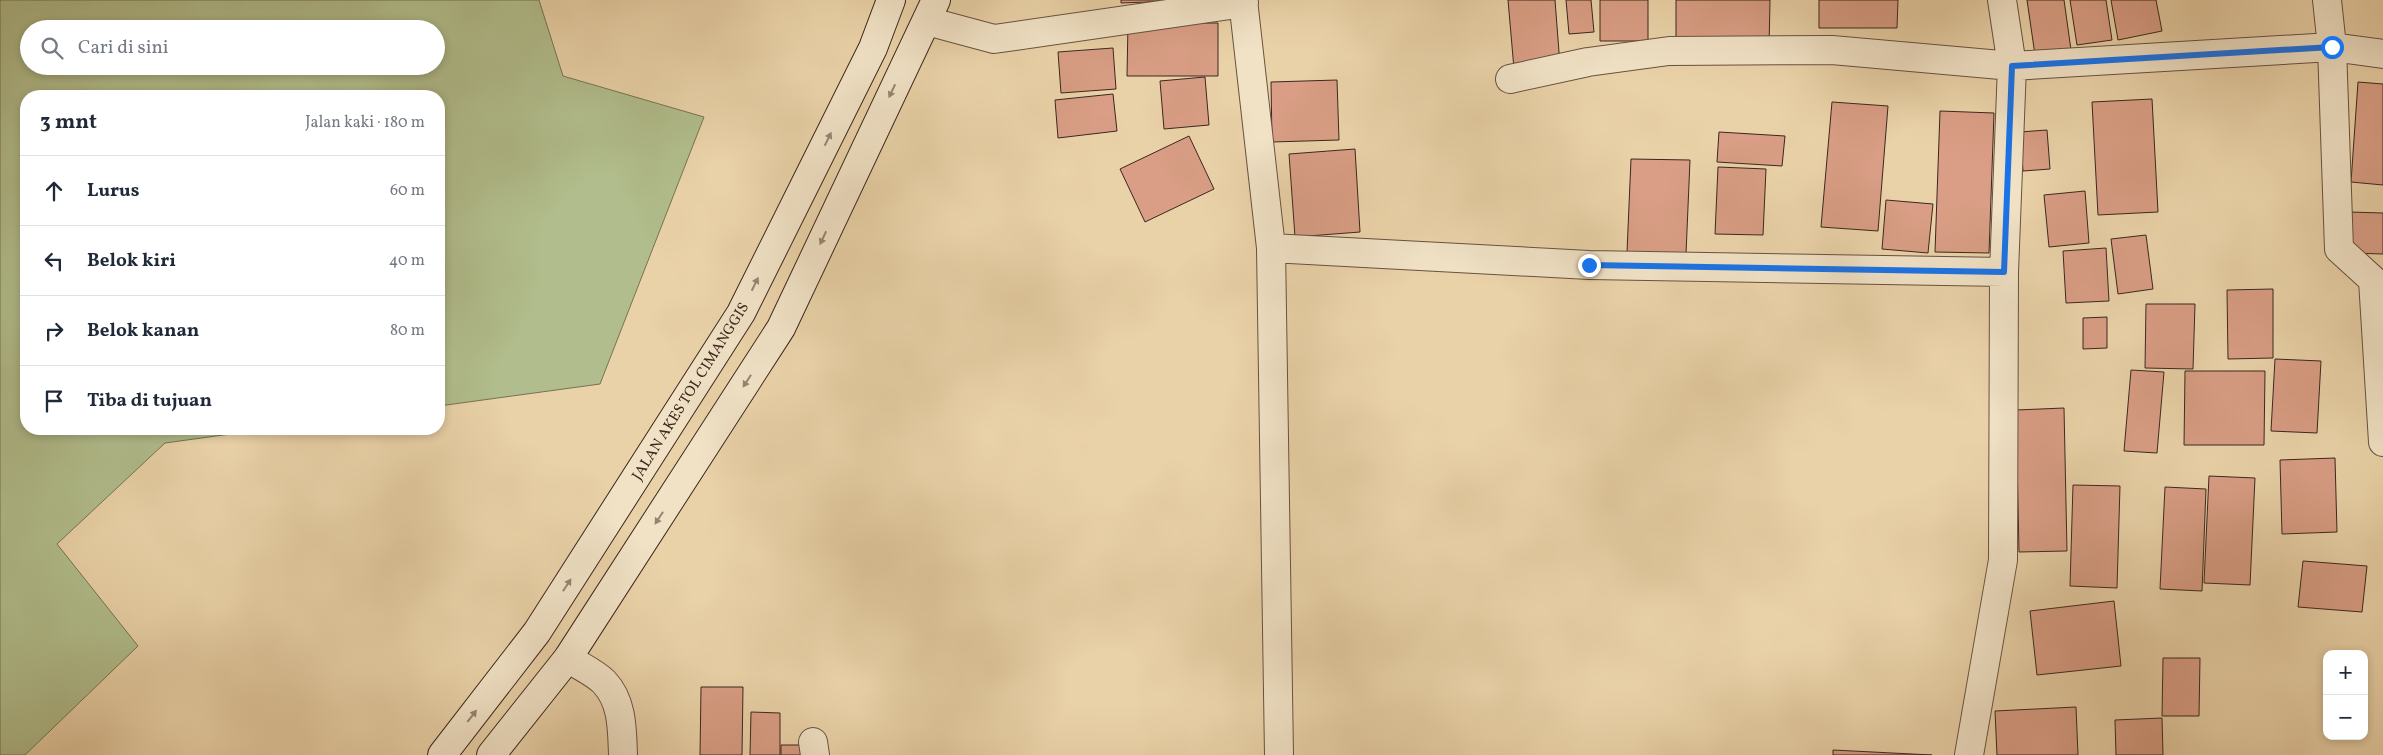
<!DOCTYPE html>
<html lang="id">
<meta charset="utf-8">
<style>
:root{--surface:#fff;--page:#f6f6f7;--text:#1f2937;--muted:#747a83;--line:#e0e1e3}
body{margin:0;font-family:Vollkorn,serif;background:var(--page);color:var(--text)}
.controls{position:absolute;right:15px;bottom:15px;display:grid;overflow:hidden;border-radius:10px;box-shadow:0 2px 8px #0003}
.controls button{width:45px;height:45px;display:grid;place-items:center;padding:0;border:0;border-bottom:1px solid var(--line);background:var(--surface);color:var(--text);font:25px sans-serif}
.stop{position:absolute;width:15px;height:15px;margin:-11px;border:4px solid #1a73e8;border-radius:50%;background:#fff}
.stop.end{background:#1a73e8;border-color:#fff;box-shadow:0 1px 5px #0008}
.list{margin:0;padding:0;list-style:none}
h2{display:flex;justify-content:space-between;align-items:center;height:65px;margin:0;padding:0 20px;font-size:21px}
h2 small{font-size:16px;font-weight:400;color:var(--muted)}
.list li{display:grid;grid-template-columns:32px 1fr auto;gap:15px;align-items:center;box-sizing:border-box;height:70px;padding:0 20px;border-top:1px solid var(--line)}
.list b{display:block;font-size:19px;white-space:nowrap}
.list em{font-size:16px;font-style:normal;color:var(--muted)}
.icon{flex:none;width:28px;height:28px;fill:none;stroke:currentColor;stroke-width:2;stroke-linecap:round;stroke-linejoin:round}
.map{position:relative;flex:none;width:2383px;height:755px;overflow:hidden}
.search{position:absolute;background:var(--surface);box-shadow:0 2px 8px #0003;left:20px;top:20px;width:425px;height:55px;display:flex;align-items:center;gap:12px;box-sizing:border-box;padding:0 18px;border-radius:28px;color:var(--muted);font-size:19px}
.panel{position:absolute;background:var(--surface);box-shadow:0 2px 8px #0003;left:20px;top:90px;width:425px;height:345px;border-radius:20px}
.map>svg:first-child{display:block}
.green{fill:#b1bd8c;stroke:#767255;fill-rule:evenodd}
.building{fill:#d99e85;stroke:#3b271e}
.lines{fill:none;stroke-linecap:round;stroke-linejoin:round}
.street-casing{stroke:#675240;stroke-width:30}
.secondary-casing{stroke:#3b271e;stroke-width:30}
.street{stroke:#f1e2c6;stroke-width:28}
.secondary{stroke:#f1e2c6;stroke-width:28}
.oneway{fill:#968472}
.route{stroke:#1a73e8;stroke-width:6}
.labels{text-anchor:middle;stroke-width:4;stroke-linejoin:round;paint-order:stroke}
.street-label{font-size:15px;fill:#3b271e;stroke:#f1e2c6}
</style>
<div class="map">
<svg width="2383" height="755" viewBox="0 0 2383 755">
<rect width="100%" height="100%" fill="#ead2a8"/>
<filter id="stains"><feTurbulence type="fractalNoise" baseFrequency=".004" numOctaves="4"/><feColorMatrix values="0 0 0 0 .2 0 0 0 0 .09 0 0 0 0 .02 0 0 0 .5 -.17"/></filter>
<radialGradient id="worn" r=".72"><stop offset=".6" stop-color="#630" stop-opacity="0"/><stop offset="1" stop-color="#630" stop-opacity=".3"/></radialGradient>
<!-- green -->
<path class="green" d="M 0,0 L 539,0 L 563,76 L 704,117 L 600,384 L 439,406 L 439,96 L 26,96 L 26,429 L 267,429 L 165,443 L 57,544 L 138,646 L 25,755 L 0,755 ZM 29,29 L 436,29 L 436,66 L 29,66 Z"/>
<!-- building -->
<path class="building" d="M 1121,0 L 1200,0 L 1121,3 Z
M 1508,0 L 1555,0 L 1560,65 L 1514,69 Z
M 1566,0 L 1591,0 L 1594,32 L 1569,34 Z
M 1600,0 L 1648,0 L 1648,41 L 1600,41 Z
M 1676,0 L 1770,0 L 1769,49 L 1676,49 Z
M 1819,0 L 1898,0 L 1897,28 L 1819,28 Z
M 2027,0 L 2064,0 L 2072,57 L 2036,62 Z
M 2070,0 L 2106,0 L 2112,40 L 2077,45 Z
M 2111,0 L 2156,0 L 2162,31 L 2118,40 Z
M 1128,23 L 1218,23 L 1218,76 L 1127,76 Z
M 1113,48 L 1116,89 L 1061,93 L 1058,52 Z
M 1205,77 L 1209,125 L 1164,129 L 1160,81 Z
M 1337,80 L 1339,140 L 1272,142 L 1271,82 Z
M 2358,82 L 2383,84 L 2383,185 L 2351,182 Z
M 1113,94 L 1117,131 L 1058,138 L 1055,100 Z
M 2152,99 L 2158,212 L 2098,215 L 2092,102 Z
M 1832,102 L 1888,106 L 1878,231 L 1821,227 Z
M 1940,111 L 1994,113 L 1989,253 L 1935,252 Z
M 2047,130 L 2050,169 L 2023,171 L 2020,132 Z
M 1719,132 L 1785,136 L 1782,166 L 1717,162 Z
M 1189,136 L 1214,189 L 1145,222 L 1120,169 Z
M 1355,149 L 1360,232 L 1295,237 L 1289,154 Z
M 1631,159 L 1690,160 L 1686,254 L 1627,252 Z
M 1718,167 L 1766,169 L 1763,235 L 1715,234 Z
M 2085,191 L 2089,243 L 2049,247 L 2044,195 Z
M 1886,200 L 1933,204 L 1928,253 L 1882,249 Z
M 2349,212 L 2383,213 L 2383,254 L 2348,253 Z
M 2146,235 L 2153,289 L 2118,294 L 2111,239 Z
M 2106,248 L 2109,301 L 2066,303 L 2063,251 Z
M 2273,289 L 2273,358 L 2228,359 L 2227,290 Z
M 2146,304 L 2195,304 L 2193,369 L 2145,368 Z
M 2107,317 L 2107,348 L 2083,349 L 2083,318 Z
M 2275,359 L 2321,361 L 2317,433 L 2271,431 Z
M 2131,370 L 2164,372 L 2157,453 L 2124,451 Z
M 2185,371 L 2265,371 L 2264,445 L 2184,445 Z
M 2064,408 L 2067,551 L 2019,552 L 2016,410 Z
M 2335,458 L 2337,532 L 2282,534 L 2280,460 Z
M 2209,476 L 2255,478 L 2250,585 L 2204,583 Z
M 2073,485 L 2120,486 L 2117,588 L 2070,586 Z
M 2165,487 L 2206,489 L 2202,591 L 2160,589 Z
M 2303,561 L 2367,566 L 2362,612 L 2298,607 Z
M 2114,601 L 2121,666 L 2037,675 L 2030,611 Z
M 2163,658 L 2200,658 L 2199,716 L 2162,716 Z
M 701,687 L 743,687 L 742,755 L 700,755 Z
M 2076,707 L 2078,755 L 1997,755 L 1995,711 Z
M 751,712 L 780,713 L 780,755 L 750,755 Z
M 2162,718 L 2163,755 L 2116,755 L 2115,720 Z
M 781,745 L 806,745 L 806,755 L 781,755 Z
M 1833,750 L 1932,755 L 1833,755 Z"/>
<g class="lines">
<defs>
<path id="street" d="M 1243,0 L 1271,248 L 1279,755
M 2327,0 L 2332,47 L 2339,249 L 2373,280 L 2383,442
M 927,21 L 994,39 L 1244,3
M 1510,79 L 1588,62 L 1669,51 L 1832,50 L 2012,66 L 2002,0
M 1271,248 L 1589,265 L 2004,272
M 568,658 C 579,666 594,672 604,682 C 623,702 622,730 623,755
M 813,742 L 815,755
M 1969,755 L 2003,560 L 2004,272 L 2012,66 L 2332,47 L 2383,54"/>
<path id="secondary" d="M 442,755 L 537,632 L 741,313 L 873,48 L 891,0
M 491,755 L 568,658 L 781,328 L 936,0"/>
</defs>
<!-- street casing -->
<use href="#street" class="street-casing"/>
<!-- secondary casing -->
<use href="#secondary" class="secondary-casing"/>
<!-- street -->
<use href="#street" class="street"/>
<!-- secondary -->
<use href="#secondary" class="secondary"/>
</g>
<!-- one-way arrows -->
<defs><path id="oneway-solid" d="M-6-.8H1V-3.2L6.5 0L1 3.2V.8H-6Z" transform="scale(1.25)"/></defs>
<g class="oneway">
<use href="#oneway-solid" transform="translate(892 91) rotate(115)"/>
<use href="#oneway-solid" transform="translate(828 139) rotate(-64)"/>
<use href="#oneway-solid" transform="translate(823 238) rotate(115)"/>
<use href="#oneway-solid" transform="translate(755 284) rotate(-64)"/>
<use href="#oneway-solid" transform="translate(747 381) rotate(123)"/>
<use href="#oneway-solid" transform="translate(659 518) rotate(123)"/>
<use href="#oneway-solid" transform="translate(567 585) rotate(-57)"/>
<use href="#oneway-solid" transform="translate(472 716) rotate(-52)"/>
</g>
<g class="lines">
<!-- route -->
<path class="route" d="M 1589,265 L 2004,272 L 2012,66 L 2332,47"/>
</g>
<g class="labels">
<!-- street labels -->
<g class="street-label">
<text transform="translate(690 391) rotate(-58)" y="5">JALAN AKES TOL CIMANGGIS</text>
</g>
</g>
<rect width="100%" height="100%" filter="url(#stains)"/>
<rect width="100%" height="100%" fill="url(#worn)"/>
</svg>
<div class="controls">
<button>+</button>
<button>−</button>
</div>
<div class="stop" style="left:2332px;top:47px"></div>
<div class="stop end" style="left:1589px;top:265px"></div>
<div class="search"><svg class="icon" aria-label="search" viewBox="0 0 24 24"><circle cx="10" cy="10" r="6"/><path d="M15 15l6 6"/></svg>Cari di sini</div>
<section class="panel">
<h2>3 mnt<small>Jalan kaki · 180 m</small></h2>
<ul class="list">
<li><svg class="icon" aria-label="ahead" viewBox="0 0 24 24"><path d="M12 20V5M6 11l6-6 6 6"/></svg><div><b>Lurus</b></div><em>60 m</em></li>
<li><svg class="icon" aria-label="left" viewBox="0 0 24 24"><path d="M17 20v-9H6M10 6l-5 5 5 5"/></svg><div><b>Belok kiri</b></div><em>40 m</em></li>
<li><svg class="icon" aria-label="right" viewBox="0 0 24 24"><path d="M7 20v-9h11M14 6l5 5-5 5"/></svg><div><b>Belok kanan</b></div><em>80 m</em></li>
<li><svg class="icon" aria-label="arrive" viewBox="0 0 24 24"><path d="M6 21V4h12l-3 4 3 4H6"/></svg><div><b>Tiba di tujuan</b></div></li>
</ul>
</section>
</div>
